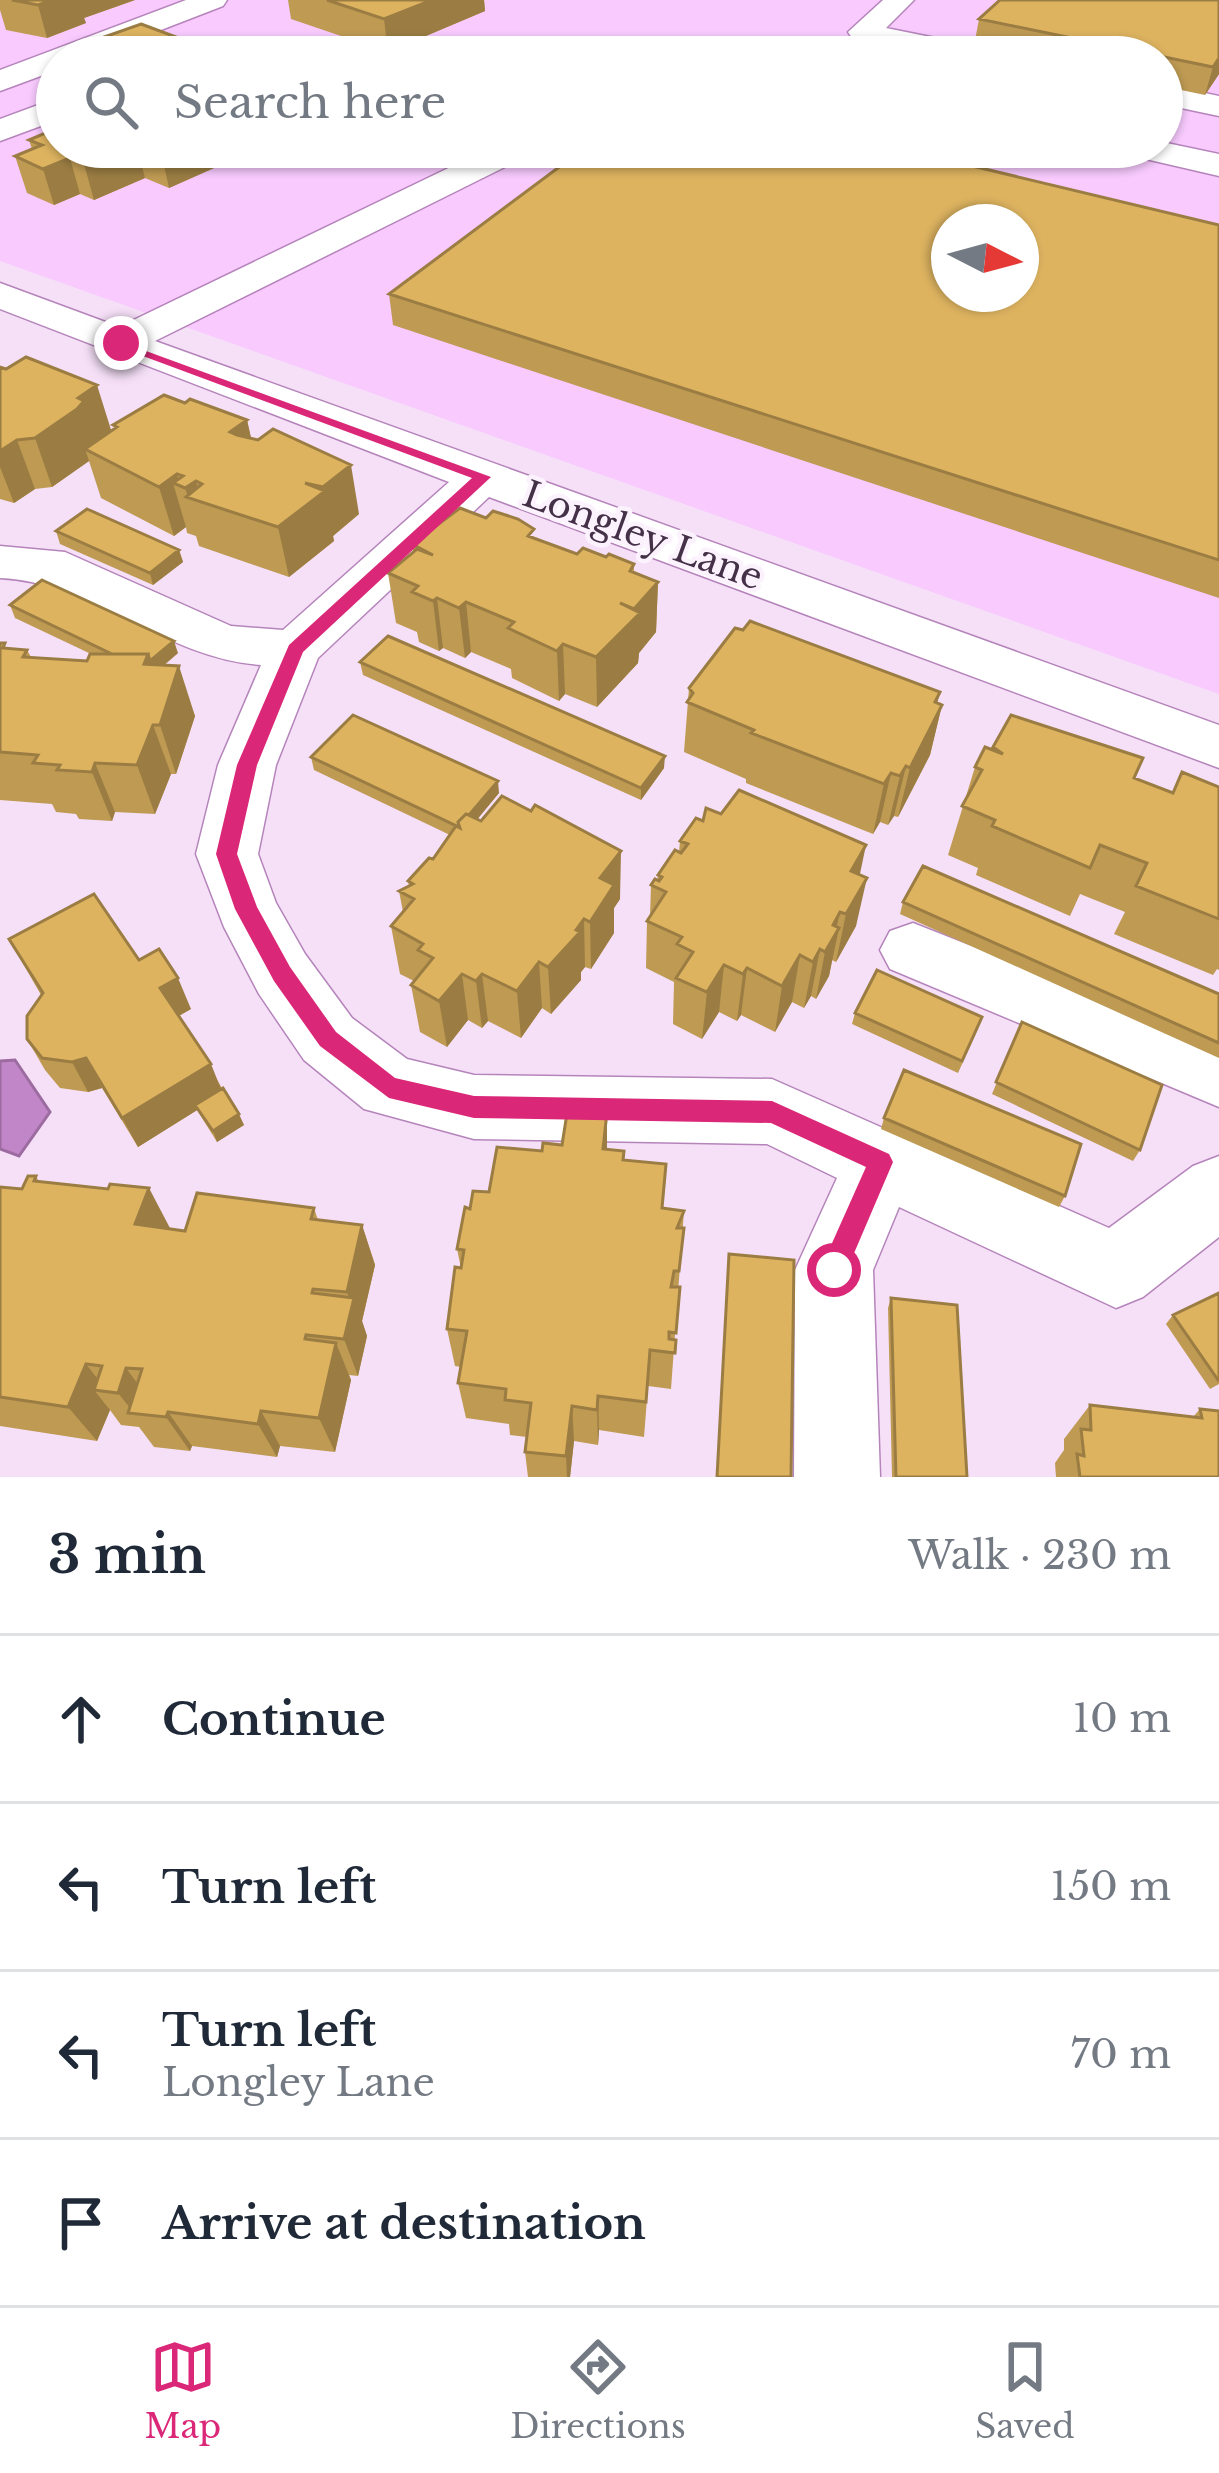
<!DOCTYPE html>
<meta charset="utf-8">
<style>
:root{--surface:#fff;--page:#f2f2f3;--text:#1f2937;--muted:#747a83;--line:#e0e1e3;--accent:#db2777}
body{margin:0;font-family:"Libre Baskerville",serif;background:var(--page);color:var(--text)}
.compass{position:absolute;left:931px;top:204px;width:108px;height:108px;border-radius:50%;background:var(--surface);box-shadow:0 3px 9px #0004;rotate:96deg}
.stop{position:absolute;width:36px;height:36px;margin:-27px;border:9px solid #db2777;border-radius:50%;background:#fff}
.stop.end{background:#db2777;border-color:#fff;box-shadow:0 3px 12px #0008}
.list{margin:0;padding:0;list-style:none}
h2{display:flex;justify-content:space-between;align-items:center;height:156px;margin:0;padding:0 48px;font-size:51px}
h2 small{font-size:39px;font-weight:400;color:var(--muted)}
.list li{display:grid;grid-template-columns:78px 1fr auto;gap:36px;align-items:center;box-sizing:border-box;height:168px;padding:0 48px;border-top:3px solid var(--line)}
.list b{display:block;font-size:45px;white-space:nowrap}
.list p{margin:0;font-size:39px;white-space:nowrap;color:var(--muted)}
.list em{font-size:39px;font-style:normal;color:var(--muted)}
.icon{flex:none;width:66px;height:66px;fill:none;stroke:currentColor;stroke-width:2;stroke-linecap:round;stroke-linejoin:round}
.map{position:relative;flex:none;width:1219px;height:1477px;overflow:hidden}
.search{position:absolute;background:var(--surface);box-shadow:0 3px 9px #0004;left:36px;right:36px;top:36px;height:132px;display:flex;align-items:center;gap:30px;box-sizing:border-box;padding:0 42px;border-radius:66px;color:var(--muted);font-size:45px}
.sheet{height:828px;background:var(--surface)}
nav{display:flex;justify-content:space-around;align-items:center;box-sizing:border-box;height:168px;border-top:3px solid var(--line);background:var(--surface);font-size:33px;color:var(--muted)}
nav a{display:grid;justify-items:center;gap:6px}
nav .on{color:var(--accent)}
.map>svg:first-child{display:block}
.built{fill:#f8cafe;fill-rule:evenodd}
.water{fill:#c186c8;stroke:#9c6ca1;stroke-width:3}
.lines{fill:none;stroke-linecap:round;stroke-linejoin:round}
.minor-casing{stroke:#b584bb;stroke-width:3}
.minor{fill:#fff;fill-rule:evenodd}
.wall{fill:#be9a53}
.shaded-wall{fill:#9b7d43}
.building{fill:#ddb360;stroke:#9b7d43;stroke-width:3;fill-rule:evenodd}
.route{fill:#db2777}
.labels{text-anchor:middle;stroke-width:9;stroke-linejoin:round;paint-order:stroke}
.street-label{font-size:36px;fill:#443047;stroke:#fcf2fe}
</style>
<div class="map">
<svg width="1219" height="1477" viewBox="0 0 1219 1477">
<rect width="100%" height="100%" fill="#f6e0f8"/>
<!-- built -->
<path class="built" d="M 0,0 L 1219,0 L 1219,694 L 0,261 ZM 57,57 L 1162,57 L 1162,147 L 57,147 ZM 949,222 L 1021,222 L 1021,294 L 949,294 Z"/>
<!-- water -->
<path class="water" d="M 15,1060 L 50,1112 L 19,1156 L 0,1149 L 0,1061 Z"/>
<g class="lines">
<defs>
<path id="minor" d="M 186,0 L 227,0 L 223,6 L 91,57 L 57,57 L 57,70 L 0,91 L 0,70 Z
M 883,0 L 914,0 L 886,28 L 995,50 L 1000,57 L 939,57 L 852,38 L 848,32 Z
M 1162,84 L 1219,96 L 1219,116 L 1162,104 Z
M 57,98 L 57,120 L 0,141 L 0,119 Z
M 1162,142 L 1219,154 L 1219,176 L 1124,154 L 1119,147 L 1162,147 Z
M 492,147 L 536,147 L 531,154 L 155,341 L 1219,725 L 1219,768 L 489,497 L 318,658 L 276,765 L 258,854 L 276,903 L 305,954 L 352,1018 L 407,1059 L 474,1075 L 772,1079 L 1109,1228 L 1193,1166 L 1219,1156 L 1219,1237 L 1143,1297 L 1116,1308 L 899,1207 L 873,1270 L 880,1477 L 794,1477 L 795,1270 L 837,1178 L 767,1144 L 474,1139 L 364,1109 L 304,1060 L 259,994 L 224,927 L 196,854 L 218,765 L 261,665 C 163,658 94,582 0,578 L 0,546 L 65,552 L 231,626 L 283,630 L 449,482 L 0,309 L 0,283 L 119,327 Z
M 913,923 L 1219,1044 L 1219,1107 L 890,969 L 880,950 L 890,931 Z"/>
</defs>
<!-- minor casing -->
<use href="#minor" class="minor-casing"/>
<!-- minor -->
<use href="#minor" class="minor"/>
</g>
<!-- wall -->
<path class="wall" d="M 0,0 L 135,0 L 84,18 L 86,23 L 47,38 L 6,30 L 0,10 Z
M 288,0 L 484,0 L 485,11 L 388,52 L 291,19 Z
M 1219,0 L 1219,74 L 1205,95 L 1162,86 L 1162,57 L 1025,57 L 974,46 L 979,19 Z
M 104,37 L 215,57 L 110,57 Z
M 57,112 L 57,147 L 239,147 L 241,156 L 169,188 L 145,178 L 94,200 L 80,194 L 54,205 L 27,193 L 15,156 L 32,149 L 29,140 L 57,128 L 52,114 Z
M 1219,225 L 1219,598 L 393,325 L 389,294 Z
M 0,367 L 112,431 L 114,429 L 113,425 L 185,403 L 247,420 L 251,438 L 258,440 L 273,429 L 359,514 L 333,536 L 334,541 L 289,577 L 199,546 L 196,536 L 187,533 L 186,527 L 174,536 L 101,498 L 89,461 L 52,487 L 35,489 L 14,503 L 0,499 Z
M 56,531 L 179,550 L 183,562 L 153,585 L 60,544 Z
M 535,538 L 577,554 L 606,557 L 634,564 L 634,573 L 658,582 L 656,632 L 639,653 L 638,663 L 597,707 L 565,694 L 559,701 L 512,678 L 511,669 L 471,652 L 465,658 L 443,648 L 439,651 L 419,642 L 417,632 L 396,623 L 388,573 L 413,552 L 412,544 Z
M 10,605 L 178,653 L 164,665 L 195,716 L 176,774 L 171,774 L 155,814 L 115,812 L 112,821 L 79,819 L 76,814 L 56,812 L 52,804 L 0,800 L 0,643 L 7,649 L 27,650 L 31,657 L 87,661 L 91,654 L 15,618 Z
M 360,662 L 664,768 L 641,800 L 363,675 Z
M 689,688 L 940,692 L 937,703 L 942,705 L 930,755 L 898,817 L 894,816 L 888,825 L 880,822 L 873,834 L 746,783 L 746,779 L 684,752 Z
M 1011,715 L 1134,778 L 1172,793 L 1219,787 L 1219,970 L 1217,969 L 1213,975 L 1114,934 L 1125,912 L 1080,894 L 1070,916 L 976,875 L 978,868 L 948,855 L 975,767 L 992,749 Z
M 311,757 L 499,793 L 477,819 L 620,899 L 614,908 L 614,933 L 591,969 L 585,967 L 581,972 L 581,980 L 551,1014 L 542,1008 L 521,1038 L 488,1021 L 482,1028 L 468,1020 L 447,1047 L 420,1032 L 411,985 L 414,981 L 400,974 L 391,926 L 403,912 L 399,891 L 409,886 L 408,881 L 433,859 L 450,835 L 314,770 Z
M 680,841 L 860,874 L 856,926 L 836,962 L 832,960 L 829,976 L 816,999 L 811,996 L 804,1008 L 792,1002 L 775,1032 L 741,1015 L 737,1021 L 719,1012 L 702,1039 L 673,1024 L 674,982 L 646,968 L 647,921 L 650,917 L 651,885 L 657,880 L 658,875 L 679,852 Z
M 903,902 L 1219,994 L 1219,1058 L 900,914 Z
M 9,939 L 139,960 L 191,1009 L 179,1016 L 244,1125 L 217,1142 L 197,1110 L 138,1147 L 102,1088 L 88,1092 L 60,1088 L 45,1070 L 27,1039 L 41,995 Z
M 855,1013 L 978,1029 L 958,1073 L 852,1024 Z
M 1022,1022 L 1140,1150 L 1133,1161 L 992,1094 Z
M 607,1112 L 607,1150 L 624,1160 L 663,1208 L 684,1211 L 671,1389 L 648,1386 L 644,1437 L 599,1430 L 598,1445 L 574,1441 L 570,1477 L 528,1477 L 525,1452 L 527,1437 L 510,1435 L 509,1424 L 466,1418 L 458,1383 L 461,1367 L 455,1366 L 447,1329 L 461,1268 L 457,1249 L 470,1209 L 542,1151 L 562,1145 Z
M 884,1118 L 1065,1196 L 1059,1207 L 881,1129 Z
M 36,1176 L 39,1182 L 171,1229 L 185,1231 L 314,1208 L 318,1220 L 362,1225 L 375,1265 L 362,1321 L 367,1336 L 358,1376 L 349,1375 L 351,1380 L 335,1452 L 280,1446 L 277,1457 L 192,1446 L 190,1451 L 154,1447 L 139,1427 L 121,1425 L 110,1410 L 97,1441 L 0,1426 L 0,1187 L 22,1189 Z
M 1219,1293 L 1219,1384 L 1210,1389 L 1166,1324 L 1173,1315 Z
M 891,1298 L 967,1477 L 892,1477 L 888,1308 Z
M 1090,1405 L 1193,1417 L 1200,1409 L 1219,1477 L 1056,1477 L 1055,1463 L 1064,1450 L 1064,1439 Z"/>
<!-- shaded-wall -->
<path class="shaded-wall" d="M 52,0 L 135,0 L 84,18 L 86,23 L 47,38 L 38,5 Z
M 432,0 L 484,0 L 485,11 L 388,52 L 384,19 Z
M 1219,58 L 1219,74 L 1205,95 L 1213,67 Z
M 124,147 L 137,147 L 145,178 L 94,200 L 84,164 Z
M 173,147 L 239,147 L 241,156 L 169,188 L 161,152 Z
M 70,158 L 80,194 L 54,205 L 43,169 Z
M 97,385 L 112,433 L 85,449 L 89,461 L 52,487 L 35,438 L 78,398 Z
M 247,420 L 258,469 L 230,432 Z
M 17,440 L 35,489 L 14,503 L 0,467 L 0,451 Z
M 351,465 L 359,514 L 333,536 L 334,541 L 289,577 L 278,527 L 324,492 L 323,487 Z
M 177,474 L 180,486 L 173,483 L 186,527 L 174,536 L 159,487 Z
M 196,481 L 202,502 L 188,497 L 185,488 Z
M 179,550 L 183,562 L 153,585 L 150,573 Z
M 658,582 L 656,632 L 639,653 L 638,663 L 597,707 L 596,657 L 634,619 L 634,609 Z
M 437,598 L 443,648 L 439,651 L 433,601 Z
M 466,602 L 471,652 L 465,658 L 459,608 Z
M 174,641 L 178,653 L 155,673 L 144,664 L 148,654 Z
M 563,644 L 565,694 L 559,701 L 557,651 Z
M 179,666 L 195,716 L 176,774 L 160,725 Z
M 940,692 L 932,724 L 942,705 L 930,755 L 898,817 L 910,768 Z
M 153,725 L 171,774 L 155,814 L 137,765 Z
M 665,756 L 664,768 L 641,800 L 641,788 Z
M 95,763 L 115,812 L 112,821 L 92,772 Z
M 906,766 L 894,816 L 888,825 L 900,776 Z
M 891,773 L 880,822 L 873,834 L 884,784 Z
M 498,781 L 499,793 L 462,838 L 460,826 Z
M 866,845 L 856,893 L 851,871 Z
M 621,851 L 620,899 L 614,908 L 614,933 L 591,969 L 590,922 L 600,878 Z
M 867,878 L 856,926 L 836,962 L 846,914 Z
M 840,912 L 835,934 L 839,928 L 829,976 L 816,999 L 825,952 L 833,925 Z
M 584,919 L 585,967 L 581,972 L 581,980 L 551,1014 L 548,967 Z
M 820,949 L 811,996 L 804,1008 L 813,962 Z
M 800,955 L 792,1002 L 775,1032 L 782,986 Z
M 539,962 L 542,1008 L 521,1038 L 517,991 Z
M 724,965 L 719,1012 L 702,1039 L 707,992 Z
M 747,968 L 741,1015 L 737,1021 L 743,974 Z
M 462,974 L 468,1020 L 447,1047 L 439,1001 Z
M 482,974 L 488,1021 L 482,1028 L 476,981 Z
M 178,978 L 191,1009 L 173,1019 L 160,988 Z
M 86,1058 L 102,1088 L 88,1092 L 72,1062 Z
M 211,1064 L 223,1094 L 138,1147 L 122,1118 Z
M 607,1112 L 607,1156 L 603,1149 Z
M 239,1114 L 244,1125 L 217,1142 L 213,1131 Z
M 149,1188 L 171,1230 L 135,1224 Z
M 362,1225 L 375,1265 L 362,1321 L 367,1336 L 358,1376 L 344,1339 L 352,1307 L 347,1292 Z
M 336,1343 L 351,1380 L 335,1452 L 319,1418 Z
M 86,1364 L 107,1391 L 94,1390 L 110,1410 L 97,1441 L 68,1407 Z
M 126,1368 L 152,1403 L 134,1413 L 118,1393 Z
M 598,1396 L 599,1430 L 598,1445 L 597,1410 Z
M 572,1406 L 574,1441 L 570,1477 L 567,1477 L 566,1456 Z
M 261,1411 L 280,1446 L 277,1457 L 258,1424 Z
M 168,1412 L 192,1446 L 190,1451 L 166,1417 Z"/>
<!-- building -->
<path class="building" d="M 12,0 L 52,0 L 38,5 Z
M 327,0 L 432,0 L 384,19 Z
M 1000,0 L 1219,0 L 1219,58 L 1213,67 L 979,19 Z
M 141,24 L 214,51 L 200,57 L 156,57 L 104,37 Z
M 57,128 L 57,147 L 124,147 L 84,164 L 70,158 L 43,169 L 15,156 L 42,145 L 29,140 Z
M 148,147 L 173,147 L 161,152 Z
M 586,147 L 893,147 L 1219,225 L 1219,560 L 389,294 ZM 949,222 L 1021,222 L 1021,294 L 949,294 Z
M 26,357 L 97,385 L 78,398 L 84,401 L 77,409 L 35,438 L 17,440 L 0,451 L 0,367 L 6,369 Z
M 164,395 L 185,403 L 190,399 L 247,420 L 230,432 L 237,435 L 258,440 L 273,429 L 351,465 L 323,487 L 305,483 L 325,491 L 278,527 L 186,497 L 202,484 L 196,481 L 185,488 L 173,483 L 183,476 L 177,474 L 159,487 L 85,449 L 117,427 L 113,425 Z
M 460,508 L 486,518 L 493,511 L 518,519 L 534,529 L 528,536 L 577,554 L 583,548 L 606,557 L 609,554 L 634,564 L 630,571 L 658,582 L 634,609 L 620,603 L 640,613 L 596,657 L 563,644 L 557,651 L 508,628 L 514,622 L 466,602 L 459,608 L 437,598 L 433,601 L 412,592 L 418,586 L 388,573 L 417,549 L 433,555 L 412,544 Z
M 87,509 L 179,550 L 150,573 L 56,531 Z
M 42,580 L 174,641 L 150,661 L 148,654 L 112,654 L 10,605 Z
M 750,621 L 940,692 L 935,702 L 942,705 L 910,768 L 906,766 L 900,776 L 891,773 L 884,784 L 751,733 L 754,730 L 687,702 L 693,693 L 689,688 L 735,628 L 743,630 Z
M 388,636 L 665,756 L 641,788 L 360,662 Z
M 0,643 L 5,643 L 3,648 L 27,650 L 23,657 L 87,661 L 90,654 L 148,654 L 144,664 L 179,666 L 160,725 L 153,725 L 137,765 L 95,763 L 92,772 L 57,770 L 60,765 L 33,763 L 38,755 L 0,752 Z
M 353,715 L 498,781 L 469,815 L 466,814 L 458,822 L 459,827 L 311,757 Z
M 1011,715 L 1143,758 L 1134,778 L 1173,793 L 1182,772 L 1219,787 L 1219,919 L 1136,886 L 1147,863 L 1100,845 L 1090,868 L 992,826 L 995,820 L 962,806 L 982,770 L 975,767 L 985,747 L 1003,754 L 993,747 Z
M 739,790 L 866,845 L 851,871 L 867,878 L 846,914 L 840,912 L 833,925 L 839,928 L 825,952 L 820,949 L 813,962 L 800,955 L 782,986 L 747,968 L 743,974 L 724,965 L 707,992 L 676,978 L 693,952 L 677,944 L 682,937 L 647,921 L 666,892 L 651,885 L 655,879 L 659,881 L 662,877 L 658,875 L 675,850 L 681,853 L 688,844 L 680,841 L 696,818 L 703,821 L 706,808 L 721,814 Z
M 502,796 L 531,811 L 535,805 L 621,851 L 600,878 L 614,885 L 590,922 L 584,919 L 576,930 L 580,932 L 548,967 L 539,962 L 517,991 L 482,974 L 476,981 L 462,974 L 439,1001 L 411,985 L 433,958 L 418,950 L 423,944 L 391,926 L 414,899 L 399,891 L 413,884 L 408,881 L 429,858 L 433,859 L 456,826 L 460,828 L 458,822 L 466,814 L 481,821 Z
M 923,866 L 1219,994 L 1219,1043 L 903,902 Z
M 94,894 L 139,960 L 159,949 L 178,978 L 160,988 L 211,1064 L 122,1118 L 86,1058 L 72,1062 L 42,1058 L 27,1039 L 27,1016 L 43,993 L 9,939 Z
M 877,970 L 982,1017 L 962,1061 L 855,1013 Z
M 1022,1022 L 1162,1085 L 1140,1150 L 996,1082 Z
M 904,1070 L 1081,1144 L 1065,1196 L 884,1118 Z
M 223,1088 L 239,1114 L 213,1131 L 195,1105 Z
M 568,1107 L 607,1112 L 603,1149 L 624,1151 L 623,1160 L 666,1164 L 662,1208 L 684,1211 L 677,1228 L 684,1228 L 679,1271 L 674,1271 L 671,1287 L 680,1287 L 676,1333 L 669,1332 L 669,1339 L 676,1340 L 675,1353 L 650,1350 L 646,1402 L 598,1396 L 597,1410 L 572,1406 L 566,1456 L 525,1452 L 531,1403 L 505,1400 L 506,1389 L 458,1383 L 467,1331 L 447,1329 L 455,1267 L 461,1268 L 464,1250 L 457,1249 L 465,1207 L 470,1209 L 473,1191 L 489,1192 L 497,1147 L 542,1151 L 543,1143 L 562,1145 Z
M 28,1176 L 36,1176 L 34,1181 L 108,1189 L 110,1184 L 149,1188 L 135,1224 L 185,1231 L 197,1193 L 314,1208 L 311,1219 L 362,1225 L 347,1292 L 313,1289 L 312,1293 L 354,1298 L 344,1339 L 306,1335 L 305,1339 L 336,1343 L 319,1418 L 261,1411 L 258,1424 L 168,1412 L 166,1417 L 128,1413 L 142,1369 L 126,1368 L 118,1393 L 94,1390 L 102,1366 L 86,1364 L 68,1407 L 0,1397 L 0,1187 L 22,1189 Z
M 729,1254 L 794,1260 L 791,1477 L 717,1477 Z
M 1219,1293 L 1219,1379 L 1218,1380 L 1173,1315 Z
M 891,1298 L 957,1305 L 967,1477 L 896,1477 Z
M 1090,1405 L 1202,1418 L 1200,1409 L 1219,1411 L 1219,1477 L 1080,1477 L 1077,1454 L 1084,1456 L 1081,1429 L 1091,1430 Z"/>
<!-- route -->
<path class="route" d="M 116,340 L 491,477 L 303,652 L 257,765 L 237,854 L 257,907 L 290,967 L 336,1032 L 395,1078 L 474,1096 L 772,1101 L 889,1154 L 893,1162 L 843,1279 L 834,1283 L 824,1279 L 820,1270 L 866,1167 L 771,1123 L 474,1118 L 389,1098 L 320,1046 L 274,981 L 235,909 L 216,854 L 237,765 L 289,645 L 472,478 L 116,346 Z"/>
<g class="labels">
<!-- street labels -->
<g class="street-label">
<text transform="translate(643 535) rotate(20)" y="13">Longley Lane</text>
</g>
</g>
</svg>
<svg class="compass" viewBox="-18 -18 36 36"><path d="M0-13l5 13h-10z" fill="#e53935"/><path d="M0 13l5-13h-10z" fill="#747a83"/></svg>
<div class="stop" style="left:834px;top:1270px"></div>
<div class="stop end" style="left:121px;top:343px"></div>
<div class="search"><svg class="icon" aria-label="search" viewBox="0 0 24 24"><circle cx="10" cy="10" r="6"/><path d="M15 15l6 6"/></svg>Search here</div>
</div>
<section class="sheet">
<h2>3 min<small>Walk · 230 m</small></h2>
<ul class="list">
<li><svg class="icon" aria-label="ahead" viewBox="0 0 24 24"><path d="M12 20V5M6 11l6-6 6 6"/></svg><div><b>Continue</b></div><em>10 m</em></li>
<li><svg class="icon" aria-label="left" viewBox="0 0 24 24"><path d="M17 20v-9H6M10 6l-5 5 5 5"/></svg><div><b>Turn left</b></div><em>150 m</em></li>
<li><svg class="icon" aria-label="left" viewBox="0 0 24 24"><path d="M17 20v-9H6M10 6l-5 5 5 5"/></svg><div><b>Turn left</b><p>Longley Lane</p></div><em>70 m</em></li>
<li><svg class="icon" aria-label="arrive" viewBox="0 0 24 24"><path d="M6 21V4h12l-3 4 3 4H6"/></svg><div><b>Arrive at destination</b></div></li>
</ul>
</section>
<nav>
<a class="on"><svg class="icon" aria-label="map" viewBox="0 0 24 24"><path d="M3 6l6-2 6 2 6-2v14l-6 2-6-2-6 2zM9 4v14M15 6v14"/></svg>Map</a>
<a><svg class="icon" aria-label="directions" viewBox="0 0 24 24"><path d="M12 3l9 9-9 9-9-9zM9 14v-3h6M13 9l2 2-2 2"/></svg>Directions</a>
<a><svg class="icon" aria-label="saved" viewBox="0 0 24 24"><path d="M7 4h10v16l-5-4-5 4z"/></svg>Saved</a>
</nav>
